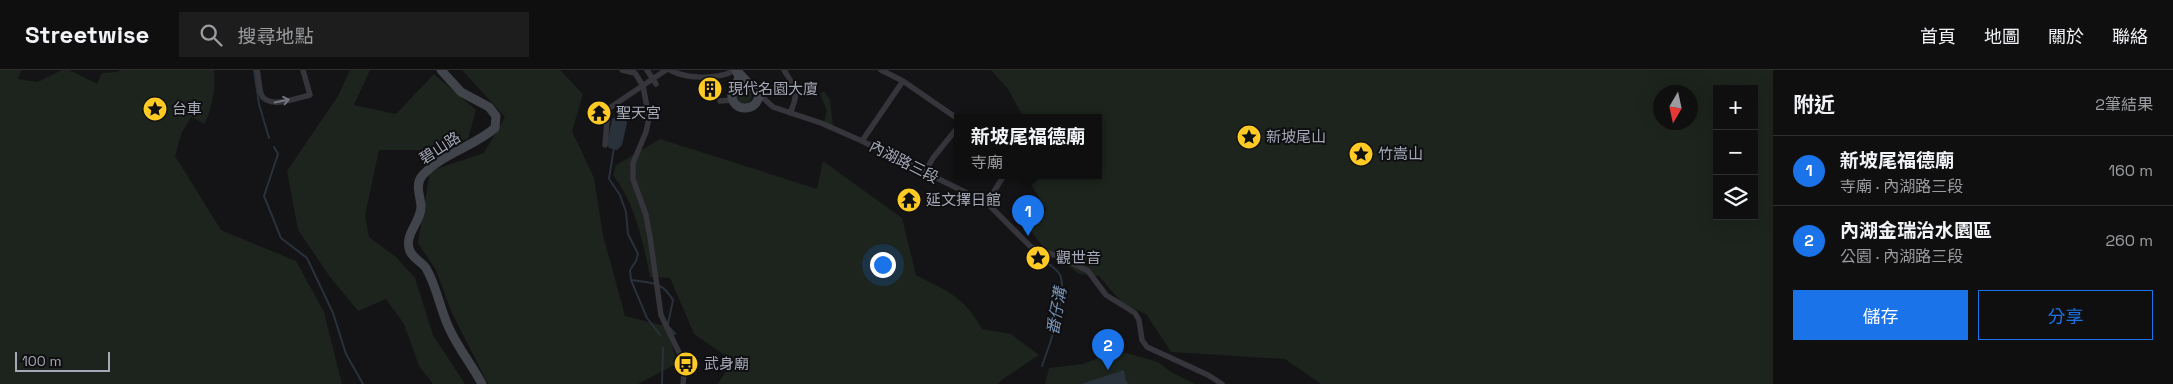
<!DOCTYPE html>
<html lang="zh-TW">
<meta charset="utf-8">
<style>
:root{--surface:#0f0f10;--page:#1d1d1e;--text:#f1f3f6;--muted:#9b9c9f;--line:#2f2f30;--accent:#1a73e8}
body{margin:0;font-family:"Space Grotesk","Noto Sans TC",sans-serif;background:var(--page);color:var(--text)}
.controls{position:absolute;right:15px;top:15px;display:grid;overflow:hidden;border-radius:0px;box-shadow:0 5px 20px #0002}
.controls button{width:45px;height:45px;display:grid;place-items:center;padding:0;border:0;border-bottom:1px solid var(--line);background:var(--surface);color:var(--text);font:25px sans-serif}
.compass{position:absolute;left:1653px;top:15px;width:45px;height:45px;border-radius:50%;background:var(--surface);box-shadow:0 5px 20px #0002;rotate:189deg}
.scale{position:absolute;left:15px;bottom:12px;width:95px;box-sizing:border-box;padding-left:5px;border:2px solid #a4a8b7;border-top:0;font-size:14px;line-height:18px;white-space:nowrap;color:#a4a8b7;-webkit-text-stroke:4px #0f0f11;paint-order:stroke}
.you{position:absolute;left:882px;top:194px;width:18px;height:18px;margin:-12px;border:4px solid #fff;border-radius:50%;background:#1a73e8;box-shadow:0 0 0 8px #1a73e833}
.badge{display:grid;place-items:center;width:32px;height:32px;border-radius:50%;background:var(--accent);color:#fff;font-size:16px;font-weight:700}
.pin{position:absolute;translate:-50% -41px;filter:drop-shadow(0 1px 2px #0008)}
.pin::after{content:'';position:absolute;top:26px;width:18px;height:15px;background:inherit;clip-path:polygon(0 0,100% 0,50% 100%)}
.popup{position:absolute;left:954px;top:44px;width:148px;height:65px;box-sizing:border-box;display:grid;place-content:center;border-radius:0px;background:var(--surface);filter:drop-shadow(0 1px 4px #0005);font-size:16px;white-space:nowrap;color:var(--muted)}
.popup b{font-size:19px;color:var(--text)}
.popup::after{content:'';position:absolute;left:50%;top:100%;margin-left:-10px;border:10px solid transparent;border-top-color:var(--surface)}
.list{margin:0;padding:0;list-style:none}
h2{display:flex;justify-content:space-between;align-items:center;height:65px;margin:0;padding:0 20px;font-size:21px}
h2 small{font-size:16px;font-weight:400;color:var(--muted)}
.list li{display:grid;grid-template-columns:32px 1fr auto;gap:15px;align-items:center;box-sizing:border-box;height:70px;padding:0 20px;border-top:1px solid var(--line)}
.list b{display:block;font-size:19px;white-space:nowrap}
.list p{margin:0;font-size:16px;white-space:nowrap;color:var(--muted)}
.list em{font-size:16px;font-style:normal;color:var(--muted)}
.actions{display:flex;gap:10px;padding:15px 20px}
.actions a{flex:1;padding:11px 0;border:1px solid var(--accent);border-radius:0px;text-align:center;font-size:18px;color:var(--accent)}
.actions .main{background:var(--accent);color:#fff}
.icon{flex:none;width:28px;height:28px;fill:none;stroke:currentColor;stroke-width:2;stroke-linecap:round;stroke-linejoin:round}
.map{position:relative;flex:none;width:1773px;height:314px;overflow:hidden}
header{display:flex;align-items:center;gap:30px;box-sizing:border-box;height:70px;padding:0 25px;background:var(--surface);border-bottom:1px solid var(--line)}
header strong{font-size:24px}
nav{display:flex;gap:28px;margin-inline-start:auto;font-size:18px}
.search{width:350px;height:45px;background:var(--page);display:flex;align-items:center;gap:12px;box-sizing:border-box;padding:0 18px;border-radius:0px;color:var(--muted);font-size:19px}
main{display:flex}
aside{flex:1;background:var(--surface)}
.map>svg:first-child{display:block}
.green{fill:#1c241d;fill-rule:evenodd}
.water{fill:#29313b}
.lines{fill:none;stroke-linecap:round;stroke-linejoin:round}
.stream{stroke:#29313b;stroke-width:2}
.street{stroke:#35353b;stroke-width:5.5}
.secondary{stroke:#42444b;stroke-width:9}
.oneway{stroke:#72747f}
.labels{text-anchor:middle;stroke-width:4;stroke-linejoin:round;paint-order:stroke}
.poi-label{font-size:15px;fill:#a4a8b7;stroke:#0f0f11;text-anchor:start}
.street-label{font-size:15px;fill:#a4a8b7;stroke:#0f0f11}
.water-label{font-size:16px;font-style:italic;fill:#7893b6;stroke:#0f0f11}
</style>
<header>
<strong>Streetwise</strong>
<div class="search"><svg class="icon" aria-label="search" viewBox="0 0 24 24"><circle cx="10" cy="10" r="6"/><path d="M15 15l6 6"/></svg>搜尋地點</div>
<nav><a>首頁</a><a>地圖</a><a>關於</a><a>聯絡</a></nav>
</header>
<main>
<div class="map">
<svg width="1773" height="314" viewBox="0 0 1773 314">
<rect width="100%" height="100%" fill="#141416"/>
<!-- green -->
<path class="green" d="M 0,0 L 22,0 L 18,9 L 38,12 L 62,0 L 69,0 L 97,14 L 102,3 L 117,2 L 121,0 L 214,0 C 216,20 212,36 205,54 L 191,47 L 182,62 L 175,86 L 221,160 L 296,191 L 324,242 L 342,314 L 0,314 Z
M 350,0 L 370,0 L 354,35 L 396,44 L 434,4 L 476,40 L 468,69 L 430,80 L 379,80 L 365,145 L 369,167 L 396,187 L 415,208 L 433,265 L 465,314 L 433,314 L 419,296 L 404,254 L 386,229 L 358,241 L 330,207 L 298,160 L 287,101 L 338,26 Z
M 462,0 L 560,0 L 583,24 L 572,61 L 594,108 L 603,165 L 625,246 L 665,256 L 678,293 L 638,314 L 488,314 L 452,243 L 436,200 L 418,173 L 430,101 L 484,83 L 505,47 Z
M 991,0 L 1773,0 L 1773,314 L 1321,314 L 1285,289 L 1171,282 L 1146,244 L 1122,233 L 1099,206 L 1079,204 L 1044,178 L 1023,151 L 1047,140 L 1025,105 L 1098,105 L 1098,47 L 1023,47 L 1008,19 ZM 1717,19 L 1754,19 L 1754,146 L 1717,146 ZM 1660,22 L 1690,22 L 1690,52 L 1660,52 Z
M736 26a8 8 0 1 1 16 0a8 8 0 1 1-16 0Z
M 824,21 L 830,30 L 833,56 L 824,52 L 827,41 L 820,24 Z
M 660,69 L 817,119 L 823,91 L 902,148 L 916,205 C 948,222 963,225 982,259 L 1011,264 L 1039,285 L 1003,309 L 998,314 L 718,314 L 726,301 L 727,287 L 694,264 L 670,208 L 650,207 C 643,172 635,133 613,105 L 616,95 Z
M 1127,283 L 1158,292 L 1171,302 L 1195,314 L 1045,314 L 1049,298 L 1083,294 L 1103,286 Z"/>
<!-- water -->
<path class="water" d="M 621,43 L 627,53 L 622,75 L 617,80 L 609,78 L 607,73 L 612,49 Z
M 1124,300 L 1126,311 L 1129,314 L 1081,314 Z"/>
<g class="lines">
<!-- stream -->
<path class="stream" d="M 254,0 L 259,34 L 269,68
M 274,77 L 278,84 L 264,126 L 281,168 L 307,188 L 333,243 L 346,284 L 363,314
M 614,77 L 609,109 L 620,125 L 626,142 L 628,164 L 638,184 L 636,191 L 630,200 L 631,210 L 647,248 L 660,265
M 631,210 C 651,213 662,211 673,230 L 668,254
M 670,258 L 675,264
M 1042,296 C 1049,278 1068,222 1060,205 C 1058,200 1050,195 1046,192
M 662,314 L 663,278"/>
<!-- street -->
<path class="street" d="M 257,0 C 259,8 259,17 261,24 C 267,40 298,28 310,25 L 303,0
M 622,0 L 635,3 L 643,16 L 649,48 L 646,62 L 633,93 L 633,109 L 646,145 L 650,167 L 661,245 L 685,295 L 683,314
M 647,0 L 656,14
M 670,0 C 686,9 719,10 735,0
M 784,0 C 795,18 800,22 790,43
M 881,0 L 903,11 L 958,49
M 759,24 L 773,37 L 821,53 L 862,71 L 987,133 L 1031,177 L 1060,187 L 1088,201 L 1106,225 L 1135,243 L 1139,250 L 1142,270 L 1147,277 L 1208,305 L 1222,314
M 720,31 L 733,30
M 862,71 L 903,11
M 605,75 L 608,39 L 666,0
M 925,102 L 933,88 L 958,57
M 987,133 L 1004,105"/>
<!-- secondary -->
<path class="secondary" d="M 441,0 L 461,22 L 489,37 L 496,46 L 495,58 C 473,77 441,84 422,106 C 415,114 420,126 421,135 C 422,151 405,163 409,178 C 411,188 421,191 426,198 C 437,217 440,239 449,258 C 458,278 472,295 482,314
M 736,0 L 739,7 C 738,13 733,17 732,22 C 729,42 758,44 759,24 L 736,0"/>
</g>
<!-- one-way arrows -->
<defs><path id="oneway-shaft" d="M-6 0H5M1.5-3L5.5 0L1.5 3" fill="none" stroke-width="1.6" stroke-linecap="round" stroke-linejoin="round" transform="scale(1.25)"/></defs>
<use class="oneway" href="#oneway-shaft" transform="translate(282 31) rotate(-11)"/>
<!-- icons -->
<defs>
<symbol id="building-disc" viewBox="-11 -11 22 22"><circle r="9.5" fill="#ffca23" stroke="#0f0f11"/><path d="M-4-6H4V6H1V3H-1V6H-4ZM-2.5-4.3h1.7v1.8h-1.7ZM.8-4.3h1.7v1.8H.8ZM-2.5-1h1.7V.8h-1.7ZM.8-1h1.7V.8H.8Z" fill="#111"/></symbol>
<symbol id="sight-disc" viewBox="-11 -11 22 22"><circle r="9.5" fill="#ffca23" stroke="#0f0f11"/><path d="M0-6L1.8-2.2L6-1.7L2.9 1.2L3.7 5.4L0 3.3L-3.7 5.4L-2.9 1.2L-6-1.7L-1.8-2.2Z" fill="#111"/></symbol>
<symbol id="temple-disc" viewBox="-11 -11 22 22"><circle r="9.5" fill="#ffca23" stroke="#0f0f11"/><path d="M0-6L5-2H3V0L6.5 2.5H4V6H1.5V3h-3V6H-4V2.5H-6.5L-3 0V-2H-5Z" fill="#111"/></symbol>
<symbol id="bus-disc" viewBox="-11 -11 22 22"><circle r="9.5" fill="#ffca23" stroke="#0f0f11"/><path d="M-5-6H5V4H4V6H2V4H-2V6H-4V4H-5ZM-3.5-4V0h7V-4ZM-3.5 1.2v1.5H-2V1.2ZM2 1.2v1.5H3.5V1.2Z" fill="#111"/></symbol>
</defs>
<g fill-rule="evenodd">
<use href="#building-disc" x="696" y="5" width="28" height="28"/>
<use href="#sight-disc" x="141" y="25" width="28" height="28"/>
<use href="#temple-disc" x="585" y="29" width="28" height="28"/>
<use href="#sight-disc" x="1235" y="53" width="28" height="28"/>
<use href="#sight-disc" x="1347" y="70" width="28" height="28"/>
<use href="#temple-disc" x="895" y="116" width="28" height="28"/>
<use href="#sight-disc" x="1024" y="174" width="28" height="28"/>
<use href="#bus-disc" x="672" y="280" width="28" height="28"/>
</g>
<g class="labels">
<!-- poi labels -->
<g class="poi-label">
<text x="728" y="24">現代名園大廈</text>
<text x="172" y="44">台車</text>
<text x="616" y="48">聖天宮</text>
<text x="1266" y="72">新坡尾山</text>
<text x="1378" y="89">竹嵩山</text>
<text x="926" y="135">延文擇日館</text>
<text x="1056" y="193">觀世音</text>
<text x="704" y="299">武身廟</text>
</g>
<!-- street labels -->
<g class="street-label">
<text transform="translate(440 78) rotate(-33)" y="5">碧山路</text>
<text transform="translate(904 92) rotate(27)" y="5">內湖路三段</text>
</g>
<!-- water labels -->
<g class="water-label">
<text transform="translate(1056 241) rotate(-80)" y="6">番仔溝</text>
</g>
</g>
</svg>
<div class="controls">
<button>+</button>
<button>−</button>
<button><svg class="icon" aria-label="layers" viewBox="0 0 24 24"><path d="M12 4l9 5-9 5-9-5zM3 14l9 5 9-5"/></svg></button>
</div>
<svg class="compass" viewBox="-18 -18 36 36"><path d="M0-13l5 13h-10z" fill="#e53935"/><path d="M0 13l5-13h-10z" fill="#9b9c9f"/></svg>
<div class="scale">100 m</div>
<div class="you"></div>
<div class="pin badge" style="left:1028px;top:166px">1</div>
<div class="popup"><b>新坡尾福德廟</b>寺廟</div>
<div class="pin badge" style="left:1108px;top:300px">2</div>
</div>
<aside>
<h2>附近<small>2筆結果</small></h2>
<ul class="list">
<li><span class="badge">1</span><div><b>新坡尾福德廟</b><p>寺廟 · 內湖路三段</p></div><em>160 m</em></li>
<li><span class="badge">2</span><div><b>內湖金瑞治水園區</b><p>公園 · 內湖路三段</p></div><em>260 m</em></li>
</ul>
<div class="actions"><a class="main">儲存</a><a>分享</a></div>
</aside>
</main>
